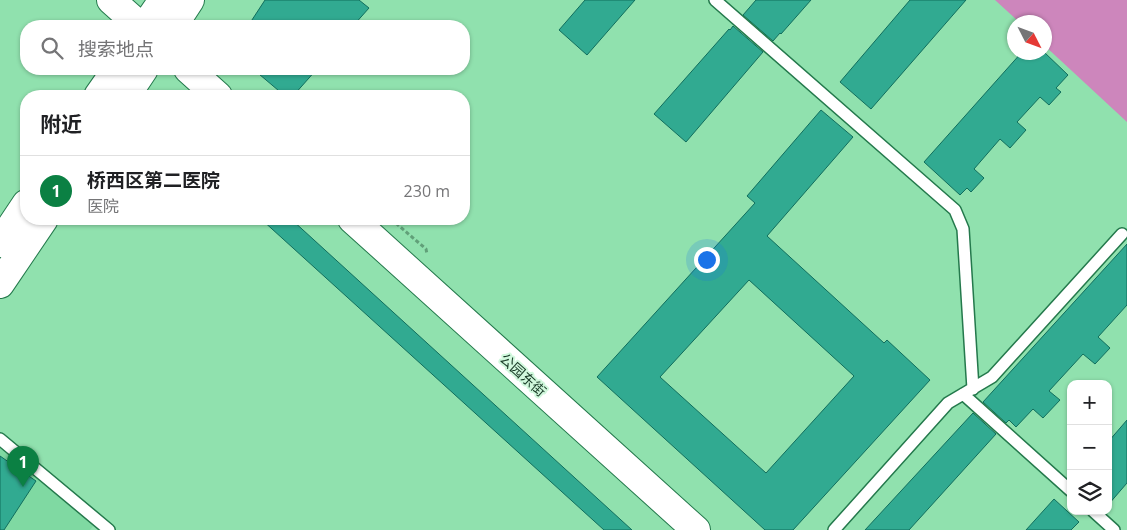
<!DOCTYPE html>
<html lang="zh">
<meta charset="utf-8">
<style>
:root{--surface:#fff;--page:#f6f6f6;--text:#202124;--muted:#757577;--line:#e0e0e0;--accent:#0b8043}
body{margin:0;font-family:"Open Sans","Noto Sans SC",sans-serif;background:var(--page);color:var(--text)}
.controls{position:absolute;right:15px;bottom:15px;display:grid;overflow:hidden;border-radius:10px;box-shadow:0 1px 4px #0004}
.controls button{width:45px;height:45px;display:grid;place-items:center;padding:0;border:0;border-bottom:1px solid var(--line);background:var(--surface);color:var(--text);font:25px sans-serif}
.compass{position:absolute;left:1007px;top:15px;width:45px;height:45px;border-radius:50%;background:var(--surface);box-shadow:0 1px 4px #0004;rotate:132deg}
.you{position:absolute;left:706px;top:259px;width:18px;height:18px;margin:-12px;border:4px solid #fff;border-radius:50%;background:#1a73e8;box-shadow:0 0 0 8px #1a73e833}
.badge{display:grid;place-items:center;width:32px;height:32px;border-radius:50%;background:var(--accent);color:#fff;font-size:16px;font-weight:700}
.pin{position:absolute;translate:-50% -41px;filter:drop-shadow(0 1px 2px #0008)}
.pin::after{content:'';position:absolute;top:26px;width:18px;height:15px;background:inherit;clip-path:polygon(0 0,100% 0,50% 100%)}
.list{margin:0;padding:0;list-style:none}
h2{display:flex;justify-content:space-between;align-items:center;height:65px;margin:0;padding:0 20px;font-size:21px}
h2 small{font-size:16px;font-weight:400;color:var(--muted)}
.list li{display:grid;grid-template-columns:32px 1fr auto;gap:15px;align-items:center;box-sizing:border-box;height:70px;padding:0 20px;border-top:1px solid var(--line)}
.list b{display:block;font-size:19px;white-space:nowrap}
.list p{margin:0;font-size:16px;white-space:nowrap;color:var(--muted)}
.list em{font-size:16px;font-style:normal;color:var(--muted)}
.icon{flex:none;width:28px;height:28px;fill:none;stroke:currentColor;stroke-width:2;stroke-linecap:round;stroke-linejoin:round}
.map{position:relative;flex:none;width:1127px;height:530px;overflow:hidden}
.search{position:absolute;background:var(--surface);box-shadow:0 1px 4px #0004;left:20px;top:20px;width:450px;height:55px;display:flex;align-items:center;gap:12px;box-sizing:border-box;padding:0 18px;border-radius:20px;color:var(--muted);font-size:19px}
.panel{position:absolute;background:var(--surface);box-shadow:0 1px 4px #0004;left:20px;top:90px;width:450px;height:135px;border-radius:20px}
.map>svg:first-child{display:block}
.built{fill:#7fd9a2}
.green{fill:#cd86bc}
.building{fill:#31aa91;stroke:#116e5d;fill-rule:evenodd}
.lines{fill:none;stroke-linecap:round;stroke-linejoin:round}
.lane-casing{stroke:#24794c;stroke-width:14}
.secondary-casing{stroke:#24794c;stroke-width:30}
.path{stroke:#61a079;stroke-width:3;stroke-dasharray:4 2.5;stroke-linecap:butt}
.lane{stroke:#fff;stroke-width:11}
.secondary{stroke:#fff;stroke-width:28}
.labels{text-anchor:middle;stroke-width:4;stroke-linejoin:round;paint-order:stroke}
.street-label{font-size:14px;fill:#173925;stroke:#d1f8dd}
</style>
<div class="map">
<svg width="1127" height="530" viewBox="0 0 1127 530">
<rect width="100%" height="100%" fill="#90e1ae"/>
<!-- built -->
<path class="built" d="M 0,447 L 93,526 L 90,530 L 0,530 Z"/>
<!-- green -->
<path class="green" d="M 995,0 L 1127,0 L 1127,122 L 1045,46 L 1044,22 L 1019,22 Z"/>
<!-- building -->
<path class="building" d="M 265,0 L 359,0 L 369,8 L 353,26 L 248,26 Z
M 585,0 L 635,0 L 587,55 L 559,30 Z
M 756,0 L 811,0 L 781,34 L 780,33 L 773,41 L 743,15 Z
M 910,0 L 966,0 L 871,109 L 840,82 Z
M 733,26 L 763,52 L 686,142 L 654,114 L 729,29 L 730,30 Z
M 1022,52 L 1044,52 L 1068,75 L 1056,88 L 1061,92 L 1049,105 L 1040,97 L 1017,122 L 1026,130 L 1010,148 L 1000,139 L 974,169 L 984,178 L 971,192 L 967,188 L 960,195 L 924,162 Z
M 253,69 L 317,69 L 293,96 L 285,96 Z
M 821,110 L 853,137 L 767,236 L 884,343 L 887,340 L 930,380 L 793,530 L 765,530 L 597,377 L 755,203 L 747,196 ZM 749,280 L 854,376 L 766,473 L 660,377 Z
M 261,219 L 291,219 L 632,530 L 604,530 Z
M 1127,244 L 1127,305 L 1098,337 L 1110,348 L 1095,364 L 1083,354 L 1049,391 L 1060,400 L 1043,418 L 1033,409 L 1016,427 L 1009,420 L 1006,423 L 983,402 Z
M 973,413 L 996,434 L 909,530 L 865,530 Z
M 1127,420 L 1127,483 L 1108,505 L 1108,442 Z
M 0,456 L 36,481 L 4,530 L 0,530 Z
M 1054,499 L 1079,522 L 1071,530 L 1026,530 Z"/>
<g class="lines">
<defs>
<path id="lane" d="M 715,0 L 955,210 L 963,229 L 973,389
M 963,394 L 1071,491
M 0,439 L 109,530
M 1093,511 L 1114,530
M 834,530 L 948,403 L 992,377 L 1122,234"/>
<path id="secondary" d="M 111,0 L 140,26
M 145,26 L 163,0
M 173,26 L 190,0
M 188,69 L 218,96
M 98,96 L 117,69
M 126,96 L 144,69
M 352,219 L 696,530
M 0,243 L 26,204
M 0,284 L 44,219"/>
</defs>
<!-- lane casing -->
<use href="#lane" class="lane-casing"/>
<!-- secondary casing -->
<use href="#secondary" class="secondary-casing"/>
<!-- path -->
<path class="path" d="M 391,219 L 426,249 L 427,254"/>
<!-- lane -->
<use href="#lane" class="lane"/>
<!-- secondary -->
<use href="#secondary" class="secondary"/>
</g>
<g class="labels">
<!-- street labels -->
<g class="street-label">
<text transform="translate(523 375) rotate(42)" y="5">公园东街</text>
</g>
</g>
</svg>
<div class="controls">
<button>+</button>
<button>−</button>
<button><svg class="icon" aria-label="layers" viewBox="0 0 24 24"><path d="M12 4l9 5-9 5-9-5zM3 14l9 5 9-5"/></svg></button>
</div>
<svg class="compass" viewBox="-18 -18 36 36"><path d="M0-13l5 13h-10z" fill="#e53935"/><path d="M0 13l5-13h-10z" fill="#757577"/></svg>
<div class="you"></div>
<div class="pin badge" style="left:23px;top:487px">1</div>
<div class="search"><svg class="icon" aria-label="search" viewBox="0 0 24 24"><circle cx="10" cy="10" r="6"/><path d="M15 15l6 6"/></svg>搜索地点</div>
<section class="panel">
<h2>附近<small></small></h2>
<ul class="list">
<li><span class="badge">1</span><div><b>桥西区第二医院</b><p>医院</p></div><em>230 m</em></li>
</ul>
</section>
</div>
